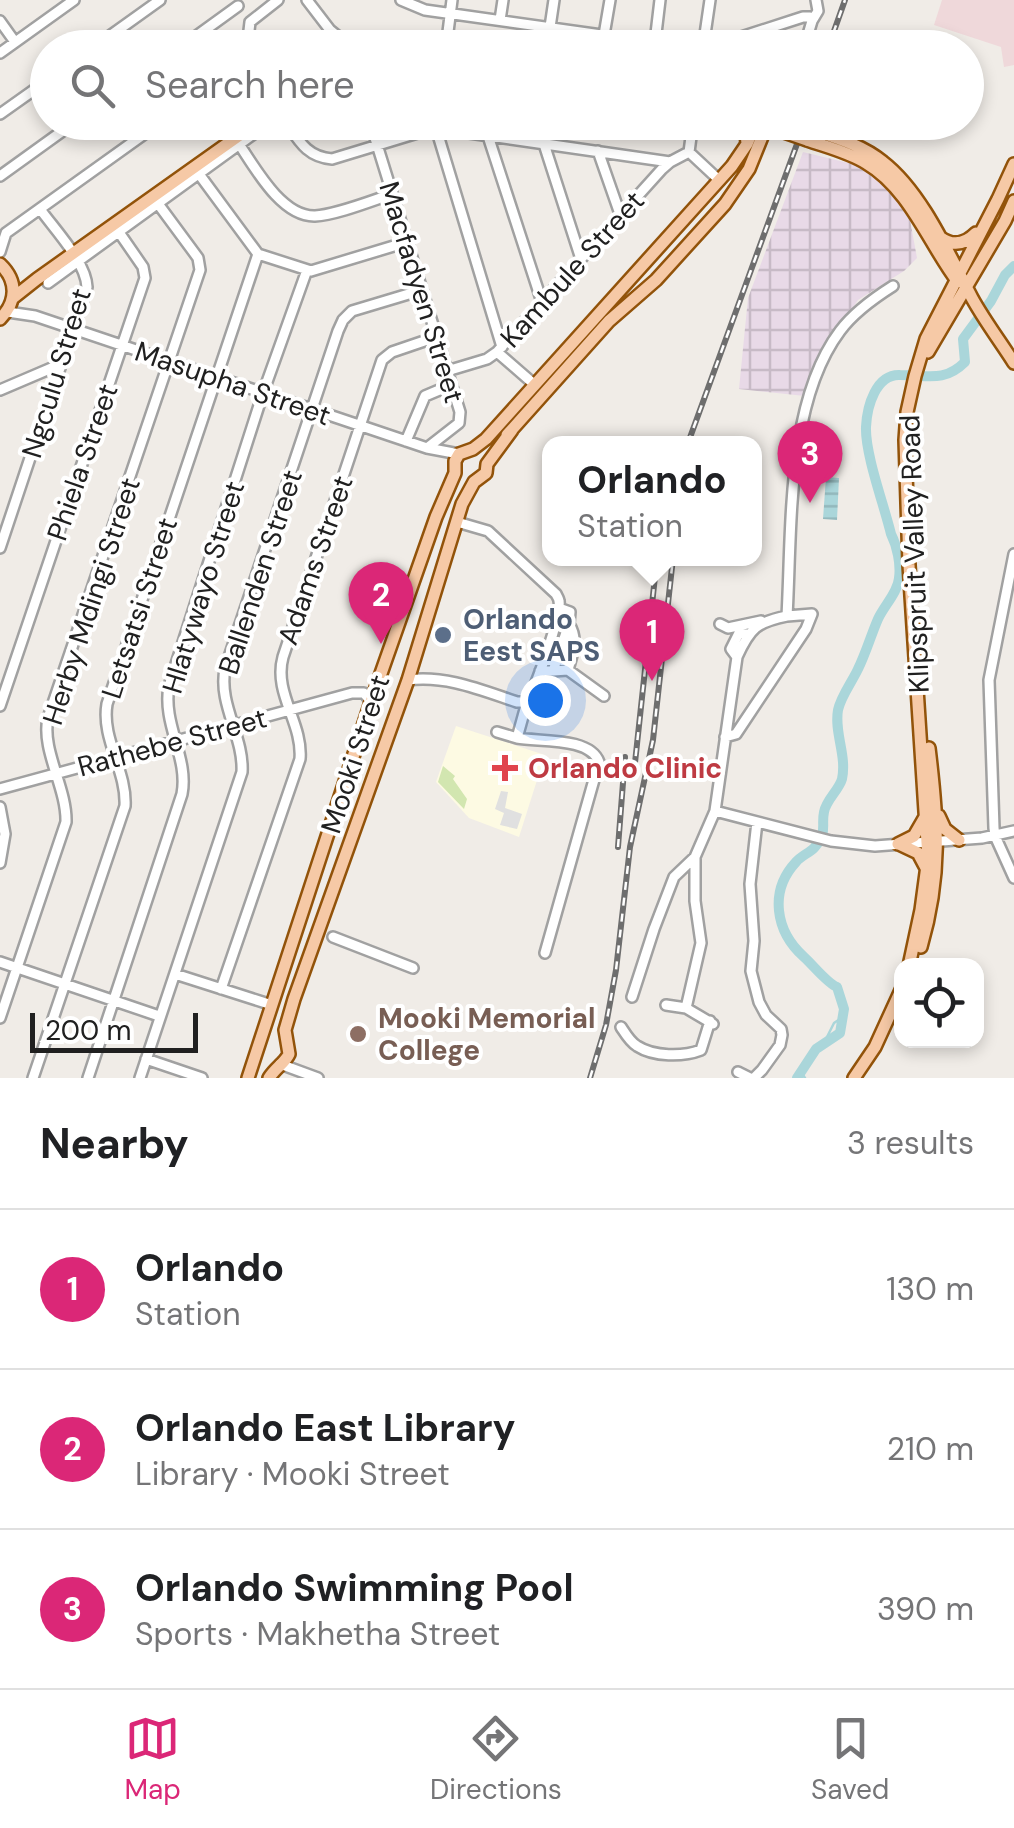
<!DOCTYPE html>
<meta charset="utf-8">
<style>
:root{--surface:#fff;--page:#f6f6f6;--text:#202124;--muted:#757577;--line:#e0e0e0;--accent:#db2777}
body{margin:0;font-family:"DM Sans",sans-serif;background:var(--page);color:var(--text)}
.controls{position:absolute;right:30px;bottom:30px;display:grid;overflow:hidden;border-radius:20px;box-shadow:0 5px 15px #0003}
.controls button{width:90px;height:90px;display:grid;place-items:center;padding:0;border:0;border-bottom:2px solid var(--line);background:var(--surface);color:var(--text);font:50px sans-serif}
.scale{position:absolute;left:30px;bottom:25px;width:168px;box-sizing:border-box;padding-left:10px;border:5px solid #202020;border-top:0;font-size:28px;line-height:35px;white-space:nowrap;color:#202020;-webkit-text-stroke:8px #fff;paint-order:stroke}
.you{position:absolute;left:545px;top:700px;width:35px;height:35px;margin:-25px;border:8px solid #fff;border-radius:50%;background:#1a73e8;box-shadow:0 0 0 15px #1a73e833}
.badge{display:grid;place-items:center;width:65px;height:65px;border-radius:50%;background:var(--accent);color:#fff;font-size:32px;font-weight:700}
.pin{position:absolute;translate:-50% -82px;filter:drop-shadow(0 2px 5px #0008)}
.pin::after{content:'';position:absolute;top:52px;width:35px;height:30px;background:inherit;clip-path:polygon(0 0,100% 0,50% 100%)}
.popup{position:absolute;left:542px;top:436px;width:220px;height:130px;box-sizing:border-box;display:grid;place-content:center;border-radius:20px;background:var(--surface);filter:drop-shadow(0 2px 8px #0005);font-size:32px;white-space:nowrap;color:var(--muted)}
.popup b{font-size:38px;color:var(--text)}
.popup::after{content:'';position:absolute;left:50%;top:100%;margin-left:-20px;border:20px solid transparent;border-top-color:var(--surface)}
.list{margin:0;padding:0;list-style:none}
h2{display:flex;justify-content:space-between;align-items:center;height:130px;margin:0;padding:0 40px;font-size:42px}
h2 small{font-size:32px;font-weight:400;color:var(--muted)}
.list li{display:grid;grid-template-columns:65px 1fr auto;gap:30px;align-items:center;box-sizing:border-box;height:160px;padding:0 40px;border-top:2px solid var(--line)}
.list b{display:block;font-size:38px;white-space:nowrap}
.list p{margin:0;font-size:32px;white-space:nowrap;color:var(--muted)}
.list em{font-size:32px;font-style:normal;color:var(--muted)}
.icon{flex:none;width:55px;height:55px;fill:none;stroke:currentColor;stroke-width:2;stroke-linecap:round;stroke-linejoin:round}
.map{position:relative;flex:none;width:1014px;height:1078px;overflow:hidden}
.search{position:absolute;background:var(--surface);box-shadow:0 5px 15px #0003;left:30px;right:30px;top:30px;height:110px;display:flex;align-items:center;gap:25px;box-sizing:border-box;padding:0 35px;border-radius:55px;color:var(--muted);font-size:38px}
.sheet{height:610px;background:var(--surface)}
nav{display:flex;justify-content:space-around;align-items:center;box-sizing:border-box;height:140px;border-top:2px solid var(--line);background:var(--surface);font-size:28px;color:var(--muted)}
nav a{display:grid;justify-items:center;gap:5px}
nav .on{color:var(--accent)}
.map>svg:first-child{display:block}
.commercial{fill:#efd8da}
.industrial{fill:url(#industrial-grid)}
.education{fill:#fdfae3}
.grass{fill:#d2e6b0}
.parking{fill:#e0e0e0}
.water{fill:url(#water-rules)}
.lines{fill:none;stroke-linecap:round;stroke-linejoin:round}
.stream{stroke:#aad6da;stroke-width:2.5}
.river{stroke:#aad6da;stroke-width:10}
.minor-casing{stroke:#a1a1a1;stroke-width:14}
.major-casing{stroke:#92530a;stroke-width:16}
.minor{stroke:#fff;stroke-width:9}
.major{stroke:#f6c9a6;stroke-width:11}
.rail-casing{stroke:#6e6e6e;stroke-width:6}
.rail{stroke:#fff;stroke-width:2.5;stroke-dasharray:8;stroke-linecap:butt}
.major-bridge-casing{stroke:#92530a;stroke-width:16;stroke-linecap:butt}
.major-bridge{stroke:#f6c9a6;stroke-width:11}
.service-dot{fill:#5c6f8a;stroke:#fff;stroke-width:4}
.health-dot{fill:#e0444e;stroke:#fff;stroke-width:4}
.education-dot{fill:#8d6e63;stroke:#fff;stroke-width:4}
.labels{text-anchor:middle;stroke-width:8;stroke-linejoin:round;paint-order:stroke}
.street-label{font-size:28px;fill:#202020;stroke:#fff}
.service-label{font-size:28px;font-weight:bold;fill:#4e5e75;stroke:#fff;text-anchor:start}
.health-label{font-size:28px;font-weight:bold;fill:#be3a42;stroke:#fff;text-anchor:start}
.education-label{font-size:28px;font-weight:bold;fill:#785e54;stroke:#fff;text-anchor:start}
</style>
<div class="map">
<svg width="1014" height="1078" viewBox="0 0 1014 1078">
<defs>
<pattern id="industrial-grid" width="8" height="8" patternUnits="userSpaceOnUse" patternTransform="scale(2.5)"><rect width="8" height="8" fill="#e8d9e7"/><path d="M0 4h8M4 0v8" fill="none" stroke="#c7bac6"/></pattern>
<pattern id="water-rules" width="6" height="5" patternUnits="userSpaceOnUse" patternTransform="scale(2.5)"><rect width="6" height="5" fill="#aad6da"/><path d="M0 2.5h6" fill="none" stroke="#92b7bb"/></pattern>
</defs>
<rect width="100%" height="100%" fill="#f0ece7"/>
<!-- commercial -->
<path class="commercial" d="M 942,0 L 1014,0 L 1014,65 L 1004,67 L 1001,47 L 934,25 Z"/>
<!-- industrial -->
<path class="industrial" d="M 803,152 L 865,167 L 895,191 L 909,214 L 917,258 L 904,271 L 858,300 L 816,363 L 805,396 L 739,389 L 748,298 Z"/>
<!-- education -->
<path class="education" d="M 456,726 L 545,755 L 519,837 L 469,818 L 436,782 Z"/>
<!-- grass -->
<path class="grass" d="M 443,766 L 455,776 L 453,779 L 467,799 L 464,809 L 438,782 Z"/>
<!-- parking -->
<path class="parking" d="M 501,791 L 508,792 L 505,808 L 522,814 L 517,829 L 500,825 L 504,813 L 495,809 Z"/>
<!-- water -->
<path class="water" d="M 826,477 L 839,478 L 837,520 L 823,519 Z"/>
<g class="lines">
<!-- stream -->
<path class="stream" d="M 823,1045 L 834,1023 L 843,1017
M 801,1072 L 805,1078"/>
<!-- river -->
<path class="river" d="M 797,1078 L 816,1049 L 840,1033 L 844,1009 L 837,987 C 828,984 813,965 804,957 C 775,931 769,891 796,862 C 801,856 809,853 814,848 C 828,833 821,826 824,812 C 826,800 839,790 842,779 C 847,755 834,733 838,710 C 841,696 852,682 858,669 C 866,653 871,635 878,619 C 884,606 898,592 899,578 C 901,564 897,546 891,534 C 884,505 865,454 866,427 C 867,406 876,374 900,375 C 927,375 944,383 965,362 L 963,339 L 991,301 L 1005,275 L 1014,266"/>
<defs>
<path id="minor" d="M 307,0 L 330,30 L 351,47
M 401,0 L 425,10 L 694,48
M 500,20 L 503,0
M 0,21 L 15,42
M 550,27 L 554,0
M 604,35 L 610,0
M 655,42 L 660,0
M 93,48 L 160,0
M 180,48 L 238,6
M 247,48 L 250,22 L 278,0
M 446,48 L 452,0
M 703,48 L 710,0
M 707,48 L 803,17 L 810,17 L 812,21
M 804,48 L 812,21 L 818,11 L 816,0
M 0,53 L 74,0
M 0,114 L 48,80
M 286,122 C 299,141 307,157 332,159 L 434,128 L 670,162
M 370,122 L 460,412 L 459,423 L 427,448
M 693,122 L 689,152 L 719,180
M 435,125 L 502,347
M 488,136 L 542,302
M 237,141 C 254,166 281,217 315,216 C 336,215 371,201 392,194
M 544,144 L 581,259
M 598,151 L 620,214
M 196,170 L 258,254 L 311,271 L 407,242
M 0,176 L 75,122
M 6,233 L 161,122
M 0,252 L 6,233
M 48,283 L 270,122
M 8,312 L 35,316 L 427,448 L 459,454
M 497,352 L 535,385
M 447,371 L 487,359 L 497,352 L 662,169 L 670,162 L 689,152
M 0,390 L 61,364
M 406,441 L 425,396 L 451,385
M 0,548 L 87,287 C 86,262 55,230 40,209
M 1014,554 L 989,680 L 994,828 L 995,836 L 1014,878
M 720,624 L 728,628 L 761,621
M 737,657 L 731,649 L 739,633 L 750,634
M 568,670 L 604,696
M 540,671 L 553,671 L 569,624 L 570,612 L 559,608
M 553,671 L 568,670 C 572,654 579,640 569,624
M 408,680 C 446,675 481,690 517,702 L 527,702 C 535,689 562,614 559,601 C 559,599 557,596 556,594 L 488,531 L 457,522
M 527,702 L 517,738 C 540,742 590,737 599,762 L 545,953
M 0,706 L 145,278 L 143,267 L 114,225
M 497,732 L 517,738
M 725,737 L 736,734 L 806,629 L 812,614 L 787,616
M 0,789 L 352,693 L 364,693 L 371,702
M 0,807 L 5,834 L 0,863
M 715,811 L 831,841 L 875,846 L 982,838 L 1014,831
M 333,937 L 413,968
M 0,962 L 159,1016
M 175,974 L 272,1005
M 221,989 L 300,759 C 303,723 273,693 283,657 L 382,360 L 392,352 L 436,337
M 632,997 L 654,929 L 674,877 L 695,857 L 715,811 L 737,657 C 750,628 757,622 787,616 C 792,528 786,403 840,331 C 854,312 874,298 893,286
M 666,1005 L 686,1008 L 713,1024
M 686,1008 L 701,943 L 695,901 L 695,857
M 0,1018 L 66,822 C 67,788 41,750 48,718 L 200,270 L 198,258 L 153,197
M 621,1027 C 625,1033 630,1042 637,1046 C 654,1057 683,1057 701,1050 L 710,1021
M 146,1059 L 202,1078
M 280,1064 L 318,1078
M 738,1072 L 750,1078
M 33,1078 L 125,806 C 127,771 101,739 107,704 L 258,254
M 88,1078 L 182,794 C 189,758 162,724 169,686 L 263,393 L 307,270
M 140,1078 L 242,772 C 244,737 218,704 225,669 L 338,331 L 343,320 L 352,311 L 422,290
M 754,1078 L 762,1070 L 780,1045 L 782,1035 L 781,1029 L 766,1015 L 759,1002 L 751,971 L 754,941 L 750,884 L 757,822"/>
<path id="major" d="M 348,48 L 366,48
M 740,122 L 746,133 L 747,144
M 813,130 C 837,138 862,145 883,162 C 922,192 949,255 972,298 C 984,320 1000,341 1014,363
M 807,140 C 827,147 848,152 866,163 C 910,189 929,244 958,282
M 940,237 C 953,247 965,244 976,233
M 0,264 C 18,281 17,302 0,319
M 13,298 L 37,279 L 258,122
M 928,352 L 1005,221 L 1014,201
M 507,435 L 609,321 L 656,280 L 725,204 L 749,169 L 768,122
M 939,816 L 945,829 L 959,840
M 898,844 L 914,836 L 925,817
M 899,844 L 918,853 L 926,868
M 921,947 C 942,875 938,821 929,748
M 909,966 L 921,910 L 928,858 L 909,565 L 905,440 L 907,412 L 915,376 L 926,339 L 998,199 L 1014,164
M 248,1078 L 371,702 L 436,517 L 455,473 L 455,461 L 459,454 L 473,449 L 486,439 L 732,166 L 747,144 L 756,122
M 269,1078 C 276,1067 285,1063 289,1054 L 285,1030 L 294,999 L 408,680 L 462,504 L 474,482 L 486,473 L 487,464 L 512,430
M 854,1078 L 875,1047 L 902,988"/>
</defs>
<!-- minor casing -->
<use href="#minor" class="minor-casing"/>
<!-- major casing -->
<use href="#major" class="major-casing"/>
<!-- minor -->
<use href="#minor" class="minor"/>
<!-- major -->
<use href="#major" class="major"/>
<defs>
<path id="rail" d="M 828,48 L 845,0
M 688,443 L 805,122
M 634,772 L 657,558
M 618,847 L 625,757
M 590,1078 L 606,1025 L 616,970 L 630,847 L 653,740 L 673,558"/>
</defs>
<!-- rail casing -->
<use href="#rail" class="rail-casing"/>
<!-- rail -->
<use href="#rail" class="rail"/>
<defs>
<path id="major-bridge" d="M 792,122 L 813,130
M 772,128 L 807,140"/>
</defs>
<!-- major-bridge casing -->
<use href="#major-bridge" class="major-bridge-casing"/>
<!-- major-bridge -->
<use href="#major-bridge" class="major-bridge"/>
</g>
<!-- markers -->
<circle class="service-dot" cx="443" cy="635" r="10"/>
<path class="health-dot" d="M500 753h10v10h10v10h-10v10h-10v-10h-10v-10h10z"/>
<circle class="education-dot" cx="358" cy="1034" r="10"/>
<g class="labels">
<!-- street labels -->
<g class="street-label">
<text transform="translate(572 269) rotate(-48)" y="10">Kambule Street</text>
<text transform="translate(422 292) rotate(73)" y="10">Macfadyen Street</text>
<text transform="translate(56 373) rotate(-73)" y="10">Ngculu Street</text>
<text transform="translate(233 383) rotate(19)" y="10">Masupha Street</text>
<text transform="translate(82 462) rotate(-71)" y="10">Phiela Street</text>
<text transform="translate(914 554) rotate(-92)" y="10">Klipspruit Valley Road</text>
<text transform="translate(315 560) rotate(-71)" y="10">Adams Street</text>
<text transform="translate(260 572) rotate(-72)" y="10">Ballenden Street</text>
<text transform="translate(203 587) rotate(-73)" y="10">Hlatywayo Street</text>
<text transform="translate(91 601) rotate(-72)" y="10">Herby Mdingi Street</text>
<text transform="translate(139 608) rotate(-72)" y="10">Letsatsi Street</text>
<text transform="translate(172 742) rotate(-15)" y="10">Rathebe Street</text>
<text transform="translate(355 754) rotate(-72)" y="10">Mooki Street</text>
</g>
<!-- service labels -->
<g class="service-label">
<text x="463" y="629">Orlando<tspan x="463" dy="32">Eest SAPS</tspan></text>
</g>
<!-- health labels -->
<g class="health-label">
<text x="528" y="778">Orlando Clinic</text>
</g>
<!-- education labels -->
<g class="education-label">
<text x="378" y="1028">Mooki Memorial<tspan x="378" dy="32">College</tspan></text>
</g>
</g>
</svg>
<div class="controls">
<button><svg class="icon" aria-label="locate" viewBox="0 0 24 24"><circle cx="12" cy="12" r="6"/><path d="M12 2v4M12 18v4M2 12h4M18 12h4"/></svg></button>
</div>
<div class="scale">200 m</div>
<div class="you"></div>
<div class="pin badge" style="left:652px;top:681px">1</div>
<div class="popup"><b>Orlando</b>Station</div>
<div class="pin badge" style="left:381px;top:644px">2</div>
<div class="pin badge" style="left:810px;top:503px">3</div>
<div class="search"><svg class="icon" aria-label="search" viewBox="0 0 24 24"><circle cx="10" cy="10" r="6"/><path d="M15 15l6 6"/></svg>Search here</div>
</div>
<section class="sheet">
<h2>Nearby<small>3 results</small></h2>
<ul class="list">
<li><span class="badge">1</span><div><b>Orlando</b><p>Station</p></div><em>130 m</em></li>
<li><span class="badge">2</span><div><b>Orlando East Library</b><p>Library · Mooki Street</p></div><em>210 m</em></li>
<li><span class="badge">3</span><div><b>Orlando Swimming Pool</b><p>Sports · Makhetha Street</p></div><em>390 m</em></li>
</ul>
</section>
<nav>
<a class="on"><svg class="icon" aria-label="map" viewBox="0 0 24 24"><path d="M3 6l6-2 6 2 6-2v14l-6 2-6-2-6 2zM9 4v14M15 6v14"/></svg>Map</a>
<a><svg class="icon" aria-label="directions" viewBox="0 0 24 24"><path d="M12 3l9 9-9 9-9-9zM9 14v-3h6M13 9l2 2-2 2"/></svg>Directions</a>
<a><svg class="icon" aria-label="saved" viewBox="0 0 24 24"><path d="M7 4h10v16l-5-4-5 4z"/></svg>Saved</a>
</nav>
